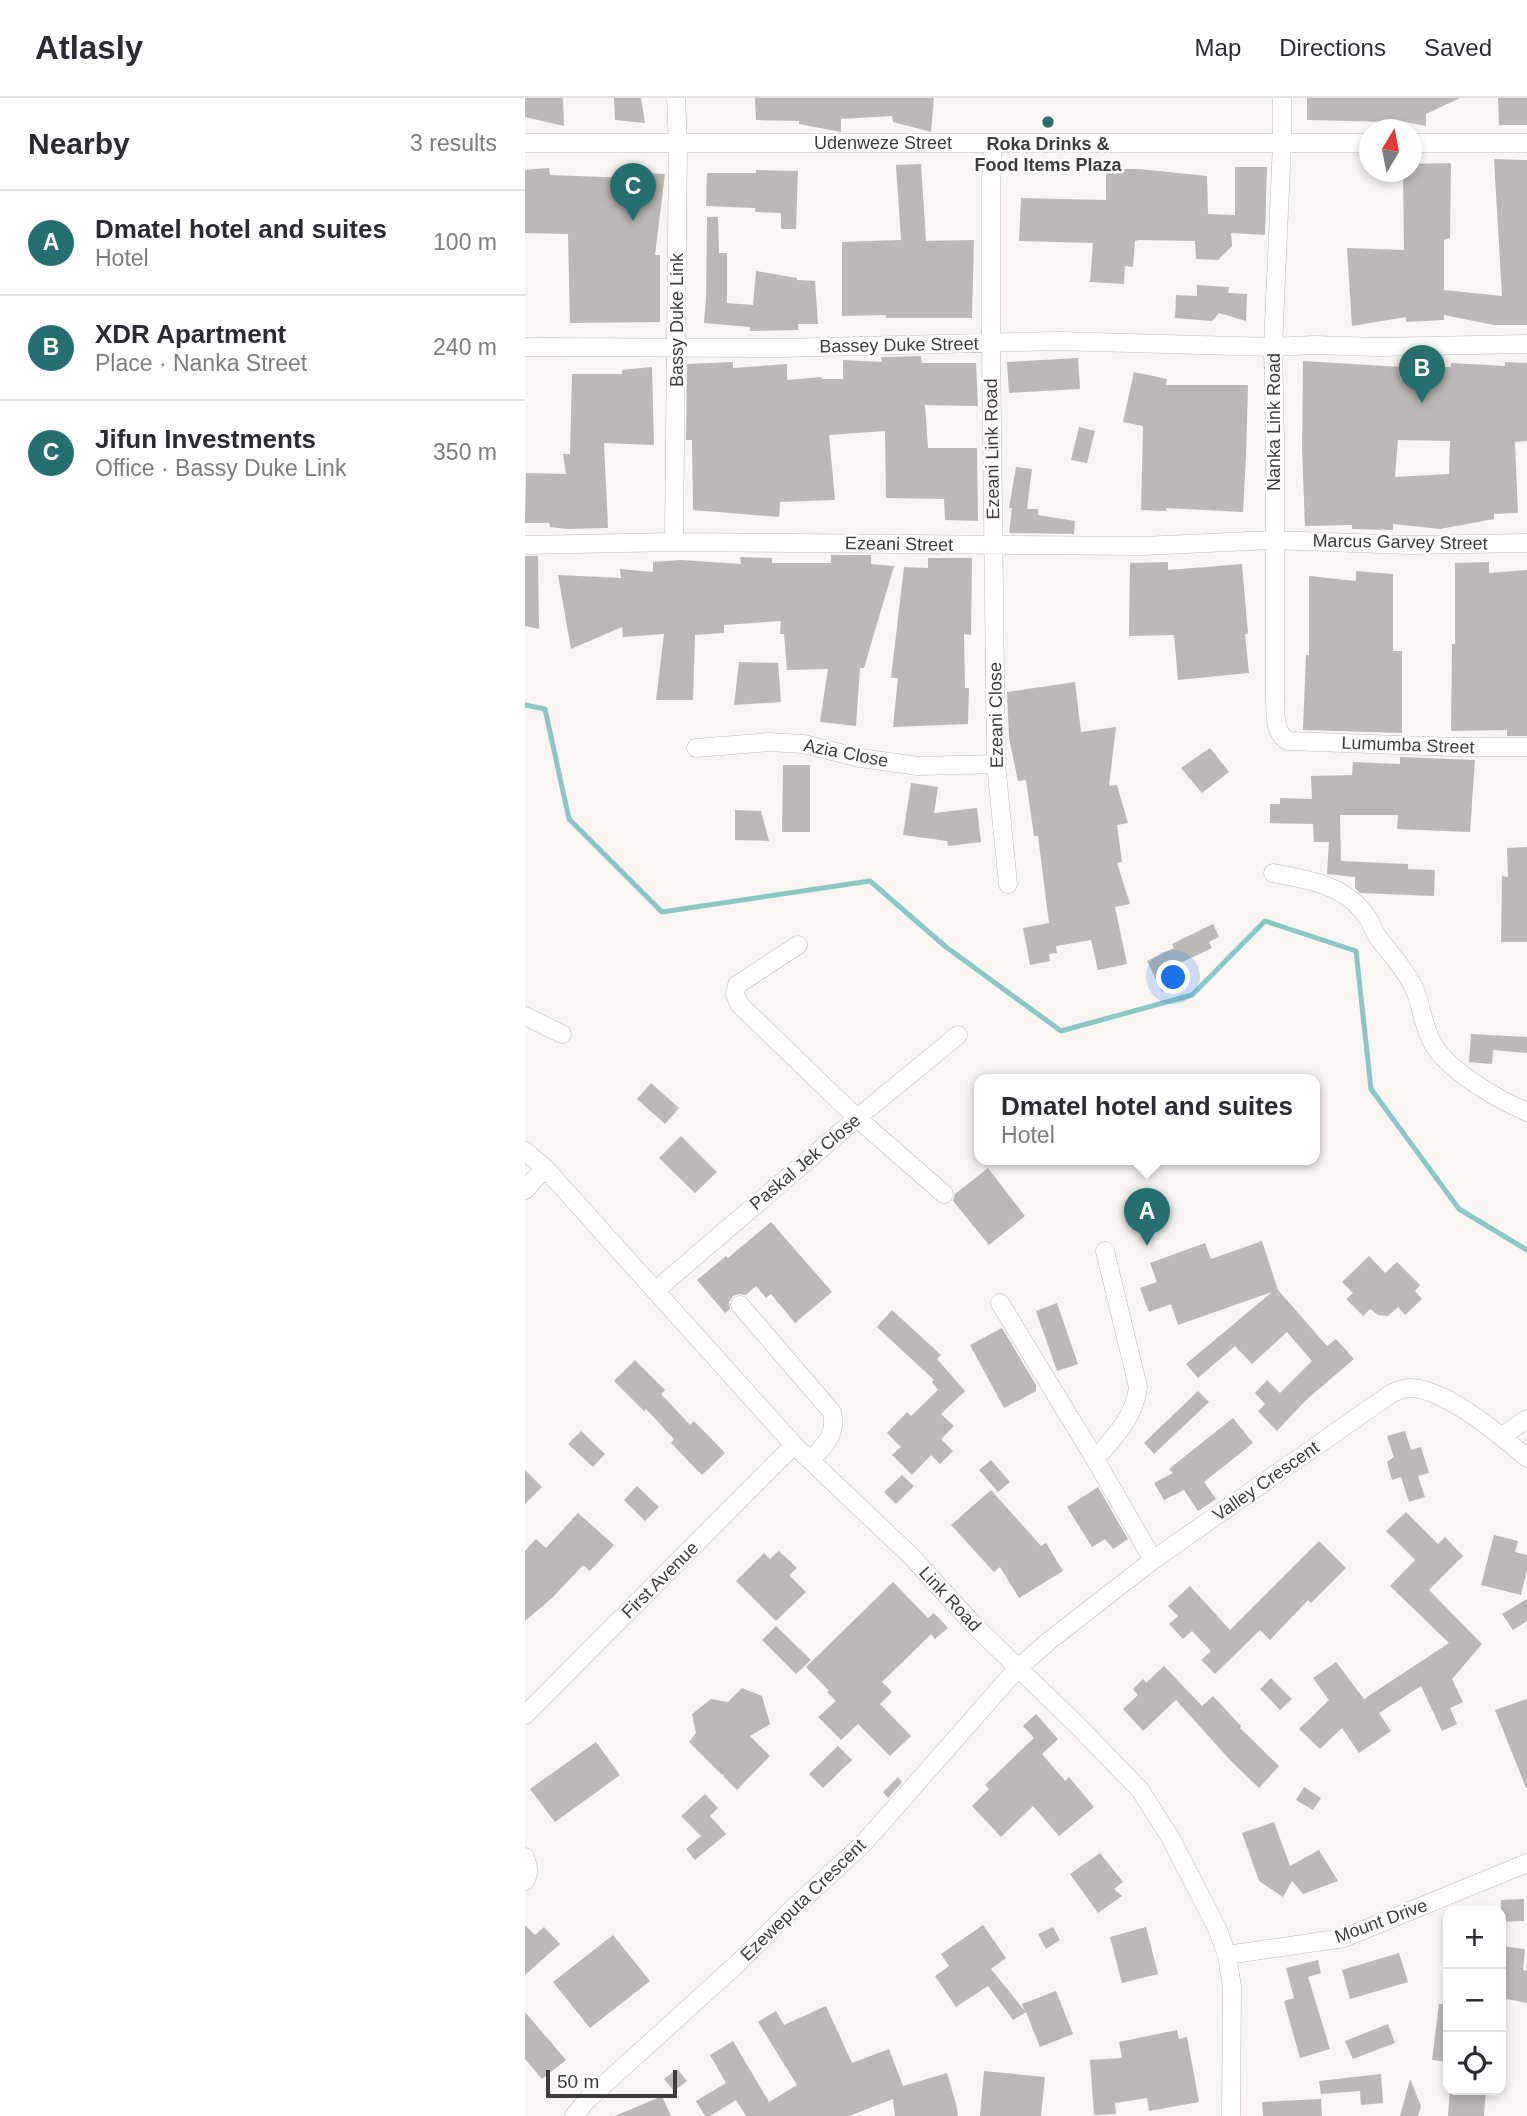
<!DOCTYPE html>
<meta charset="utf-8">
<style>
:root{--surface:#fff;--page:#f2f2f3;--text:#2b2b33;--muted:#7c7c81;--line:#e1e1e2;--accent:#25706e}
body{margin:0;font-family:Helvetica,sans-serif;background:var(--page);color:var(--text)}
.controls{position:absolute;right:21px;bottom:21px;display:grid;overflow:hidden;border-radius:14px;box-shadow:0 4px 10px #0003}
.controls button{width:63px;height:63px;display:grid;place-items:center;padding:0;border:0;border-bottom:2px solid var(--line);background:var(--surface);color:var(--text);font:35px sans-serif}
.compass{position:absolute;left:834px;top:21px;width:63px;height:63px;border-radius:50%;background:var(--surface);box-shadow:0 4px 10px #0003;rotate:10deg}
.scale{position:absolute;left:21px;bottom:18px;width:131px;box-sizing:border-box;padding-left:7px;border:4px solid #3d3c3a;border-top:0;font-size:19px;line-height:24px;white-space:nowrap;color:#3d3c3a;-webkit-text-stroke:5px #fff;paint-order:stroke}
.you{position:absolute;left:649px;top:880px;width:24px;height:24px;margin:-18px;border:5px solid #fff;border-radius:50%;background:#1a73e8;box-shadow:0 0 0 10px #1a73e833}
.badge{display:grid;place-items:center;width:46px;height:46px;border-radius:50%;background:var(--accent);color:#fff;font-size:23px;font-weight:700}
.pin{position:absolute;translate:-50% -58px;filter:drop-shadow(0 2px 4px #0008)}
.pin::after{content:'';position:absolute;top:37px;width:24px;height:21px;background:inherit;clip-path:polygon(0 0,100% 0,50% 100%)}
.popup{position:absolute;left:449px;top:976px;width:346px;height:91px;box-sizing:border-box;display:grid;place-content:center;border-radius:14px;background:var(--surface);filter:drop-shadow(0 2px 5px #0005);font-size:23px;white-space:nowrap;color:var(--muted)}
.popup b{font-size:26px;color:var(--text)}
.popup::after{content:'';position:absolute;left:50%;top:100%;margin-left:-14px;border:14px solid transparent;border-top-color:var(--surface)}
.list{margin:0;padding:0;list-style:none}
h2{display:flex;justify-content:space-between;align-items:center;height:91px;margin:0;padding:0 28px;font-size:30px}
h2 small{font-size:23px;font-weight:400;color:var(--muted)}
.list li{display:grid;grid-template-columns:46px 1fr auto;gap:21px;align-items:center;box-sizing:border-box;height:105px;padding:0 28px;border-top:2px solid var(--line)}
.list b{display:block;font-size:26px;white-space:nowrap}
.list p{margin:0;font-size:23px;white-space:nowrap;color:var(--muted)}
.list em{font-size:23px;font-style:normal;color:var(--muted)}
.icon{flex:none;width:38px;height:38px;fill:none;stroke:currentColor;stroke-width:2;stroke-linecap:round;stroke-linejoin:round}
.map{position:relative;flex:none;width:1002px;height:2018px;overflow:hidden}
header{display:flex;align-items:center;gap:42px;box-sizing:border-box;height:98px;padding:0 35px;background:var(--surface);border-bottom:2px solid var(--line)}
header strong{font-size:33px}
nav{display:flex;gap:38px;margin-inline-start:auto;font-size:24px}
main{display:flex}
aside{flex:1;background:var(--surface)}
.map>svg:first-child{display:block}
.lines{fill:none;stroke-linecap:round;stroke-linejoin:round}
.stream{stroke:#8dc7c5;stroke-width:5}
.building{fill:#bcb8b5;fill-rule:evenodd}
.street-casing{stroke:#bdb9b6;stroke-width:19}
.street{stroke:#fff;stroke-width:18}
.poi-dot{fill:#25706e;stroke:#fff;stroke-width:2.5}
.labels{text-anchor:middle;stroke-width:5;stroke-linejoin:round;paint-order:stroke}
.street-label{font-size:18px;fill:#3d3c3a;stroke:#fff}
.poi-label{font-size:18px;font-weight:bold;fill:#3d3c3a;stroke:#fff}
</style>
<header>
<strong>Atlasly</strong>
<nav><a>Map</a><a>Directions</a><a>Saved</a></nav>
</header>
<main>
<aside>
<h2>Nearby<small>3 results</small></h2>
<ul class="list">
<li><span class="badge">A</span><div><b>Dmatel hotel and suites</b><p>Hotel</p></div><em>100 m</em></li>
<li><span class="badge">B</span><div><b>XDR Apartment</b><p>Place · Nanka Street</p></div><em>240 m</em></li>
<li><span class="badge">C</span><div><b>Jifun Investments</b><p>Office · Bassy Duke Link</p></div><em>350 m</em></li>
</ul>
</aside>
<div class="map">
<svg width="1002" height="2018" viewBox="0 0 1002 2018">
<rect width="100%" height="100%" fill="#f9f5f2"/>
<g class="lines">
<!-- stream -->
<path class="stream" d="M 0,607 L 20,611 L 44,721 L 137,814 L 345,783 L 421,849 L 536,933 L 667,897 L 740,823 L 831,853 L 846,991 L 934,1111 L 1002,1152"/>
</g>
<!-- building -->
<path class="building" d="M 0,0 L 38,0 L 39,28 L 0,19 Z
M 89,0 L 116,0 L 120,25 L 90,22 Z
M 230,0 L 409,0 L 406,34 L 368,24 L 367,18 L 316,21 L 316,34 L 274,26 L 274,23 L 231,22 Z
M 782,0 L 935,0 L 901,16 L 901,28 L 865,21 L 865,24 L 782,22 Z
M 973,0 L 1002,0 L 1002,27 L 974,27 Z
M 969,61 L 1002,62 L 1002,227 L 969,227 L 919,217 L 919,222 L 881,224 L 881,219 L 827,228 L 822,150 L 879,152 L 878,74 L 886,74 L 886,66 L 926,65 L 925,140 L 919,142 L 919,192 L 977,198 Z
M 396,66 L 401,143 L 449,142 L 447,220 L 361,220 L 361,217 L 317,218 L 317,144 L 376,142 L 371,67 Z
M 710,69 L 742,69 L 740,137 L 706,135 L 707,148 L 693,162 L 671,161 L 670,143 L 614,142 L 610,143 L 608,169 L 600,168 L 599,186 L 565,184 L 568,145 L 494,143 L 496,100 L 581,102 L 581,71 L 614,71 L 682,78 L 683,116 L 710,117 Z
M 24,70 L 25,77 L 104,80 L 104,74 L 140,76 L 130,157 L 135,157 L 135,224 L 45,225 L 43,136 L 0,135 L 0,72 Z
M 231,72 L 273,73 L 271,131 L 256,131 L 256,115 L 230,114 L 230,110 L 181,108 L 182,75 L 231,75 Z
M 182,119 L 193,119 L 194,155 L 202,155 L 202,205 L 228,207 L 231,173 L 272,180 L 272,182 L 290,183 L 293,226 L 273,226 L 273,232 L 225,233 L 225,229 L 179,225 L 181,201 Z
M 672,187 L 704,189 L 703,195 L 722,196 L 721,223 L 694,215 L 687,223 L 650,220 L 651,197 L 672,198 Z
M 396,258 L 397,265 L 451,265 L 453,308 L 400,307 L 403,350 L 452,350 L 453,423 L 420,422 L 419,401 L 361,400 L 360,333 L 304,337 L 310,402 L 255,404 L 254,419 L 168,412 L 167,342 L 161,342 L 162,266 L 208,264 L 208,270 L 262,266 L 262,282 L 296,279 L 297,281 L 318,281 L 318,262 L 357,264 L 356,259 Z
M 553,260 L 555,291 L 484,295 L 482,264 Z
M 778,263 L 877,269 L 926,269 L 926,265 L 980,268 L 980,264 L 1002,265 L 1002,343 L 990,344 L 993,415 L 969,416 L 969,421 L 915,431 L 868,426 L 868,432 L 827,431 L 827,427 L 780,428 L 777,350 ZM 873,342 L 925,343 L 924,376 L 870,379 Z
M 127,269 L 129,347 L 79,345 L 83,430 L 42,431 L 25,429 L 24,425 L 0,425 L 1,375 L 41,376 L 38,356 L 45,356 L 47,276 L 97,276 L 97,272 Z
M 609,274 L 642,281 L 641,287 L 723,287 L 721,358 L 718,414 L 641,410 L 641,413 L 616,412 L 618,328 L 598,324 Z
M 554,329 L 570,333 L 562,365 L 546,362 Z
M 491,369 L 507,371 L 502,411 L 513,411 L 513,417 L 550,423 L 549,436 L 484,435 L 487,410 L 484,410 Z
M 306,457 L 346,457 L 346,466 L 369,468 L 339,570 L 335,570 L 331,628 L 295,624 L 303,571 L 262,572 L 259,536 L 255,536 L 256,523 L 199,527 L 199,535 L 170,537 L 168,602 L 131,602 L 139,536 L 98,539 L 97,529 L 46,551 L 33,477 L 96,480 L 95,471 L 128,474 L 128,464 L 156,462 L 216,466 L 215,459 L 247,460 L 247,465 L 306,465 Z
M 0,458 L 13,458 L 14,531 L 0,528 Z
M 403,460 L 447,460 L 446,537 L 439,536 L 440,590 L 444,590 L 443,626 L 368,629 L 373,580 L 366,580 L 379,469 L 403,470 Z
M 643,464 L 643,472 L 717,466 L 723,536 L 720,536 L 724,575 L 653,582 L 649,537 L 604,538 L 605,465 Z
M 964,464 L 964,475 L 1002,472 L 1002,638 L 982,638 L 982,632 L 926,633 L 927,546 L 930,546 L 930,465 Z
M 831,473 L 868,476 L 868,553 L 877,553 L 877,635 L 778,632 L 781,557 L 784,557 L 784,478 L 831,483 Z
M 214,564 L 253,565 L 256,604 L 209,607 Z
M 550,584 L 556,634 L 591,629 L 584,688 L 592,687 L 603,725 L 592,727 L 597,764 L 592,765 L 605,806 L 590,809 L 602,866 L 573,872 L 566,842 L 531,848 L 532,855 L 524,856 L 525,863 L 505,867 L 498,830 L 524,825 L 513,738 L 509,738 L 501,682 L 493,683 L 484,640 L 482,594 Z
M 685,650 L 704,674 L 677,695 L 656,670 Z
M 875,659 L 950,662 L 945,734 L 872,731 L 873,717 L 815,717 L 816,763 L 883,766 L 883,771 L 910,772 L 909,798 L 835,795 L 830,790 L 830,779 L 802,776 L 804,744 L 789,744 L 788,726 L 745,725 L 745,706 L 755,706 L 755,700 L 787,701 L 786,678 L 827,677 L 828,664 L 875,666 Z
M 258,667 L 285,667 L 285,734 L 257,734 Z
M 386,685 L 413,689 L 409,715 L 452,710 L 456,744 L 423,748 L 422,743 L 378,737 Z
M 210,712 L 236,713 L 244,743 L 210,742 Z
M 1002,749 L 1002,844 L 976,844 L 977,778 L 983,779 L 982,750 Z
M 688,826 L 694,839 L 684,844 L 687,850 L 647,869 L 655,885 L 637,894 L 622,863 L 649,850 L 647,846 Z
M 946,936 L 1002,939 L 1002,955 L 968,952 L 967,966 L 944,964 Z
M 126,985 L 154,1010 L 140,1026 L 112,1001 Z
M 156,1038 L 192,1074 L 170,1095 L 134,1060 Z
M 463,1070 L 500,1118 L 464,1147 L 428,1103 L 430,1096 Z
M 246,1124 L 307,1194 L 270,1225 L 246,1196 L 241,1200 L 231,1188 L 221,1197 L 214,1196 L 208,1198 L 204,1204 L 205,1211 L 200,1215 L 172,1182 L 201,1158 L 203,1160 Z
M 737,1143 L 753,1192 L 802,1248 L 811,1241 L 829,1261 L 781,1302 L 752,1333 L 733,1313 L 740,1306 L 730,1295 L 742,1282 L 755,1295 L 787,1263 L 762,1234 L 727,1266 L 710,1248 L 673,1280 L 661,1266 L 747,1194 L 653,1227 L 646,1206 L 624,1214 L 615,1190 L 632,1184 L 625,1165 L 680,1145 L 686,1161 Z
M 844,1158 L 860,1175 L 872,1164 L 895,1187 L 890,1193 L 897,1201 L 880,1217 L 873,1209 L 863,1218 L 853,1217 L 845,1211 L 838,1218 L 821,1201 L 828,1195 L 817,1184 Z
M 532,1205 L 553,1266 L 532,1273 L 511,1213 Z
M 367,1212 L 416,1257 L 412,1261 L 440,1293 L 416,1316 L 429,1328 L 416,1341 L 428,1353 L 415,1366 L 406,1357 L 387,1377 L 367,1357 L 376,1349 L 362,1335 L 382,1314 L 386,1318 L 413,1292 L 407,1284 L 409,1282 L 352,1229 Z
M 477,1230 L 511,1287 L 511,1293 L 479,1310 L 445,1247 Z
M 110,1262 L 140,1292 L 136,1296 L 165,1327 L 169,1323 L 200,1355 L 177,1377 L 146,1345 L 149,1341 L 121,1311 L 119,1313 L 89,1283 Z
M 673,1293 L 684,1304 L 629,1356 L 619,1345 Z
M 708,1320 L 728,1345 L 679,1384 L 691,1401 L 673,1413 L 659,1392 L 639,1402 L 629,1385 L 648,1375 L 644,1371 Z
M 56,1333 L 80,1356 L 68,1369 L 43,1346 Z
M 880,1333 L 886,1352 L 896,1349 L 904,1375 L 893,1378 L 900,1399 L 884,1404 L 876,1379 L 867,1382 L 862,1364 L 869,1359 L 862,1338 Z
M 466,1362 L 485,1384 L 473,1394 L 454,1372 Z
M 0,1372 L 17,1389 L 0,1406 Z
M 377,1377 L 389,1388 L 371,1406 L 359,1394 Z
M 112,1388 L 134,1409 L 120,1423 L 99,1402 Z
M 573,1389 L 603,1441 L 588,1451 L 580,1441 L 567,1449 L 542,1409 Z
M 466,1392 L 516,1448 L 521,1445 L 538,1473 L 494,1500 L 475,1469 L 469,1474 L 426,1427 Z
M 881,1414 L 913,1446 L 920,1439 L 938,1458 L 904,1492 L 957,1546 L 927,1581 L 938,1604 L 925,1610 L 932,1626 L 917,1633 L 896,1588 L 854,1615 L 866,1633 L 834,1655 L 817,1630 L 795,1651 L 774,1631 L 804,1602 L 788,1580 L 811,1564 L 839,1601 L 924,1545 L 865,1488 L 890,1462 L 861,1433 Z
M 53,1415 L 89,1447 L 65,1473 L 58,1467 L 28,1499 L 0,1523 L 0,1453 L 11,1441 L 21,1450 Z
M 969,1437 L 993,1443 L 990,1454 L 1002,1457 L 1002,1472 L 996,1497 L 956,1487 Z
M 794,1443 L 821,1470 L 786,1505 L 783,1502 L 745,1542 L 735,1532 L 690,1576 L 676,1562 L 686,1553 L 667,1533 L 658,1541 L 644,1526 L 653,1518 L 643,1508 L 665,1488 L 705,1532 Z
M 254,1453 L 272,1470 L 264,1477 L 281,1494 L 251,1523 L 211,1483 L 239,1455 L 245,1461 Z
M 368,1484 L 403,1520 L 409,1515 L 423,1530 L 410,1541 L 406,1536 L 357,1584 L 367,1594 L 355,1606 L 386,1638 L 365,1658 L 333,1626 L 316,1642 L 293,1619 L 311,1603 L 302,1594 L 304,1593 L 281,1569 Z
M 1002,1501 L 1002,1523 L 988,1532 L 977,1516 Z
M 251,1528 L 286,1562 L 271,1576 L 237,1542 Z
M 639,1568 L 677,1608 L 688,1598 L 716,1628 L 715,1630 L 754,1668 L 734,1690 L 705,1662 L 651,1602 L 618,1633 L 598,1611 L 613,1597 L 608,1591 L 618,1581 L 621,1585 Z
M 746,1580 L 767,1601 L 755,1612 L 735,1591 Z
M 217,1590 L 237,1598 L 245,1626 L 225,1638 L 245,1658 L 212,1692 L 198,1678 L 200,1677 L 196,1676 L 164,1644 L 171,1635 L 167,1616 L 186,1601 L 203,1604 Z
M 1002,1601 L 1002,1690 L 1001,1690 L 970,1612 Z
M 511,1616 L 533,1641 L 517,1656 L 540,1683 L 544,1679 L 569,1709 L 534,1738 L 508,1708 L 476,1739 L 447,1708 L 464,1691 L 460,1687 L 509,1640 L 498,1628 Z
M 71,1644 L 95,1677 L 30,1724 L 5,1691 Z
M 313,1648 L 327,1662 L 298,1690 L 284,1676 Z
M 373,1679 L 377,1684 L 363,1700 L 358,1694 Z
M 779,1689 L 796,1700 L 788,1712 L 771,1702 Z
M 180,1696 L 193,1710 L 185,1718 L 201,1736 L 170,1762 L 161,1751 L 176,1738 L 156,1718 Z
M 749,1724 L 765,1768 L 794,1752 L 813,1783 L 778,1796 L 767,1783 L 758,1799 L 734,1783 L 717,1735 Z
M 575,1755 L 598,1784 L 589,1791 L 597,1798 L 573,1815 L 545,1776 Z
M 999,1801 L 999,1823 L 976,1824 L 976,1802 Z
M 0,1827 L 10,1837 L 19,1829 L 35,1846 L 0,1877 Z
M 458,1827 L 481,1860 L 466,1871 L 500,1913 L 497,1906 L 531,1893 L 548,1936 L 515,1949 L 501,1914 L 488,1922 L 463,1888 L 431,1909 L 410,1878 L 424,1868 L 416,1856 Z
M 528,1829 L 535,1842 L 521,1851 L 513,1836 Z
M 621,1829 L 633,1876 L 597,1885 L 585,1839 Z
M 88,1837 L 125,1883 L 65,1930 L 28,1884 Z
M 976,1848 L 1000,1851 L 998,1872 L 1002,1873 L 1002,1905 L 976,1900 Z
M 874,1855 L 883,1884 L 825,1901 L 817,1872 Z
M 793,1862 L 796,1875 L 783,1879 L 805,1951 L 775,1960 L 759,1903 L 769,1900 L 761,1870 Z
M 914,1906 L 923,1906 L 923,1964 L 907,1962 Z
M 301,1908 L 327,1965 L 364,1951 L 378,1988 L 422,1975 L 431,2006 L 433,2018 L 370,2018 L 368,2001 L 324,2018 L 221,2018 L 211,2002 L 185,2018 L 180,2018 L 171,2003 L 201,1985 L 185,1957 L 208,1943 L 244,2004 L 272,1987 L 233,1924 L 251,1913 L 259,1927 Z
M 0,1914 L 41,1962 L 17,1981 L 0,1961 Z
M 863,1926 L 870,1945 L 828,1961 L 820,1943 Z
M 652,1932 L 654,1941 L 662,1939 L 674,2004 L 624,2013 L 622,2000 L 590,2005 L 591,2016 L 569,2017 L 565,1962 L 597,1960 L 594,1944 Z
M 152,1971 L 162,1983 L 149,1993 L 139,1981 Z
M 459,1973 L 520,1979 L 516,2018 L 455,2018 Z
M 856,1976 L 858,2005 L 836,2007 L 835,1993 L 796,1996 L 794,1983 Z
M 885,1981 L 896,2008 L 893,2018 L 875,2018 Z
M 925,1992 L 961,1992 L 959,2018 L 923,2018 Z
M 137,1998 L 146,2018 L 90,2018 Z
M 796,2001 L 797,2018 L 738,2018 L 737,2004 Z"/>
<g class="lines">
<defs>
<path id="street" d="M 757,0 L 757,45 L 748,249 L 750,343 L 750,599 C 751,615 748,634 763,643 L 929,649 L 1002,649
M 0,45 L 844,45
M 886,45 L 1002,45
M 468,46 L 466,83 L 466,245 L 471,666 L 483,786
M 0,249 L 256,250 L 533,243 L 748,249 L 789,247 L 852,249 L 1002,246
M 149,444 L 153,45 L 151,0
M 0,447 L 149,444 L 618,448 L 749,442 L 884,447 L 1002,445
M 171,650 L 244,644 L 279,646 L 335,660 L 393,668 L 471,666
M 748,775 C 782,781 821,787 842,819 C 847,826 849,835 855,842 C 867,858 881,872 889,890 C 897,908 898,929 908,946 C 925,974 972,1001 1002,1014
M 273,847 L 212,887 L 210,896 L 214,906 L 332,1020 L 419,1096
M 0,918 L 37,936
M 0,1053 L 20,1070 L 269,1347 L 386,1458 L 449,1527 L 554,1629 L 615,1692 L 645,1739 L 692,1830 L 702,1857 L 707,1889 L 706,2018
M 0,1092 L 20,1070
M 130,1193 L 332,1020 L 433,937
M 475,1205 L 570,1361 L 628,1462
M 215,1207 L 307,1314 C 312,1338 300,1345 286,1363
M 977,1338 L 1002,1321
M 570,1361 C 589,1340 610,1318 613,1289 L 580,1153
M 0,1617 L 269,1347
M 0,1759 C 3,1767 5,1775 0,1783
M 702,1857 L 819,1840 L 1002,1765
M 49,2018 L 61,2003 L 212,1866 L 264,1814 L 338,1746 L 492,1571 L 525,1542 L 628,1462 L 867,1295 C 873,1293 878,1290 883,1290 C 917,1288 977,1338 1002,1360"/>
</defs>
<!-- street casing -->
<use href="#street" class="street-casing"/>
<!-- street -->
<use href="#street" class="street"/>
</g>
<!-- markers -->
<circle class="poi-dot" cx="523" cy="24" r="7"/>
<g class="labels">
<!-- street labels -->
<g class="street-label">
<text x="358" y="51">Udenweze Street</text>
<text transform="translate(152 222) rotate(-90)" y="6">Bassy Duke Link</text>
<text transform="translate(374 247) rotate(-1)" y="6">Bassey Duke Street</text>
<text transform="translate(749 324) rotate(-90)" y="6">Nanka Link Road</text>
<text transform="translate(467 351) rotate(-91)" y="6">Ezeani Link Road</text>
<text transform="translate(875 444) rotate(1)" y="6">Marcus Garvey Street</text>
<text transform="translate(374 446) rotate(1)" y="6">Ezeani Street</text>
<text transform="translate(471 617) rotate(-91)" y="6">Ezeani Close</text>
<text transform="translate(883 647) rotate(2)" y="6">Lumumba Street</text>
<text transform="translate(321 655) rotate(11)" y="6">Azia Close</text>
<text transform="translate(280 1064) rotate(-40)" y="6">Paskal Jek Close</text>
<text transform="translate(741 1383) rotate(-35)" y="6">Valley Crescent</text>
<text transform="translate(135 1482) rotate(-45)" y="6">First Avenue</text>
<text transform="translate(425 1501) rotate(47)" y="6">Link Road</text>
<text transform="translate(278 1802) rotate(-44)" y="6">Ezeweputa Crescent</text>
<text transform="translate(856 1823) rotate(-20)" y="6">Mount Drive</text>
</g>
<!-- poi labels -->
<g class="poi-label">
<text x="523" y="52">Roka Drinks &amp;<tspan x="523" dy="21">Food Items Plaza</tspan></text>
</g>
</g>
</svg>
<div class="controls">
<button>+</button>
<button>−</button>
<button><svg class="icon" aria-label="locate" viewBox="0 0 24 24"><circle cx="12" cy="12" r="6"/><path d="M12 2v4M12 18v4M2 12h4M18 12h4"/></svg></button>
</div>
<svg class="compass" viewBox="-18 -18 36 36"><path d="M0-13l5 13h-10z" fill="#e53935"/><path d="M0 13l5-13h-10z" fill="#7c7c81"/></svg>
<div class="scale">50 m</div>
<div class="you"></div>
<div class="pin badge" style="left:622px;top:1148px">A</div>
<div class="popup"><b>Dmatel hotel and suites</b>Hotel</div>
<div class="pin badge" style="left:897px;top:305px">B</div>
<div class="pin badge" style="left:108px;top:123px">C</div>
</div>
</main>
